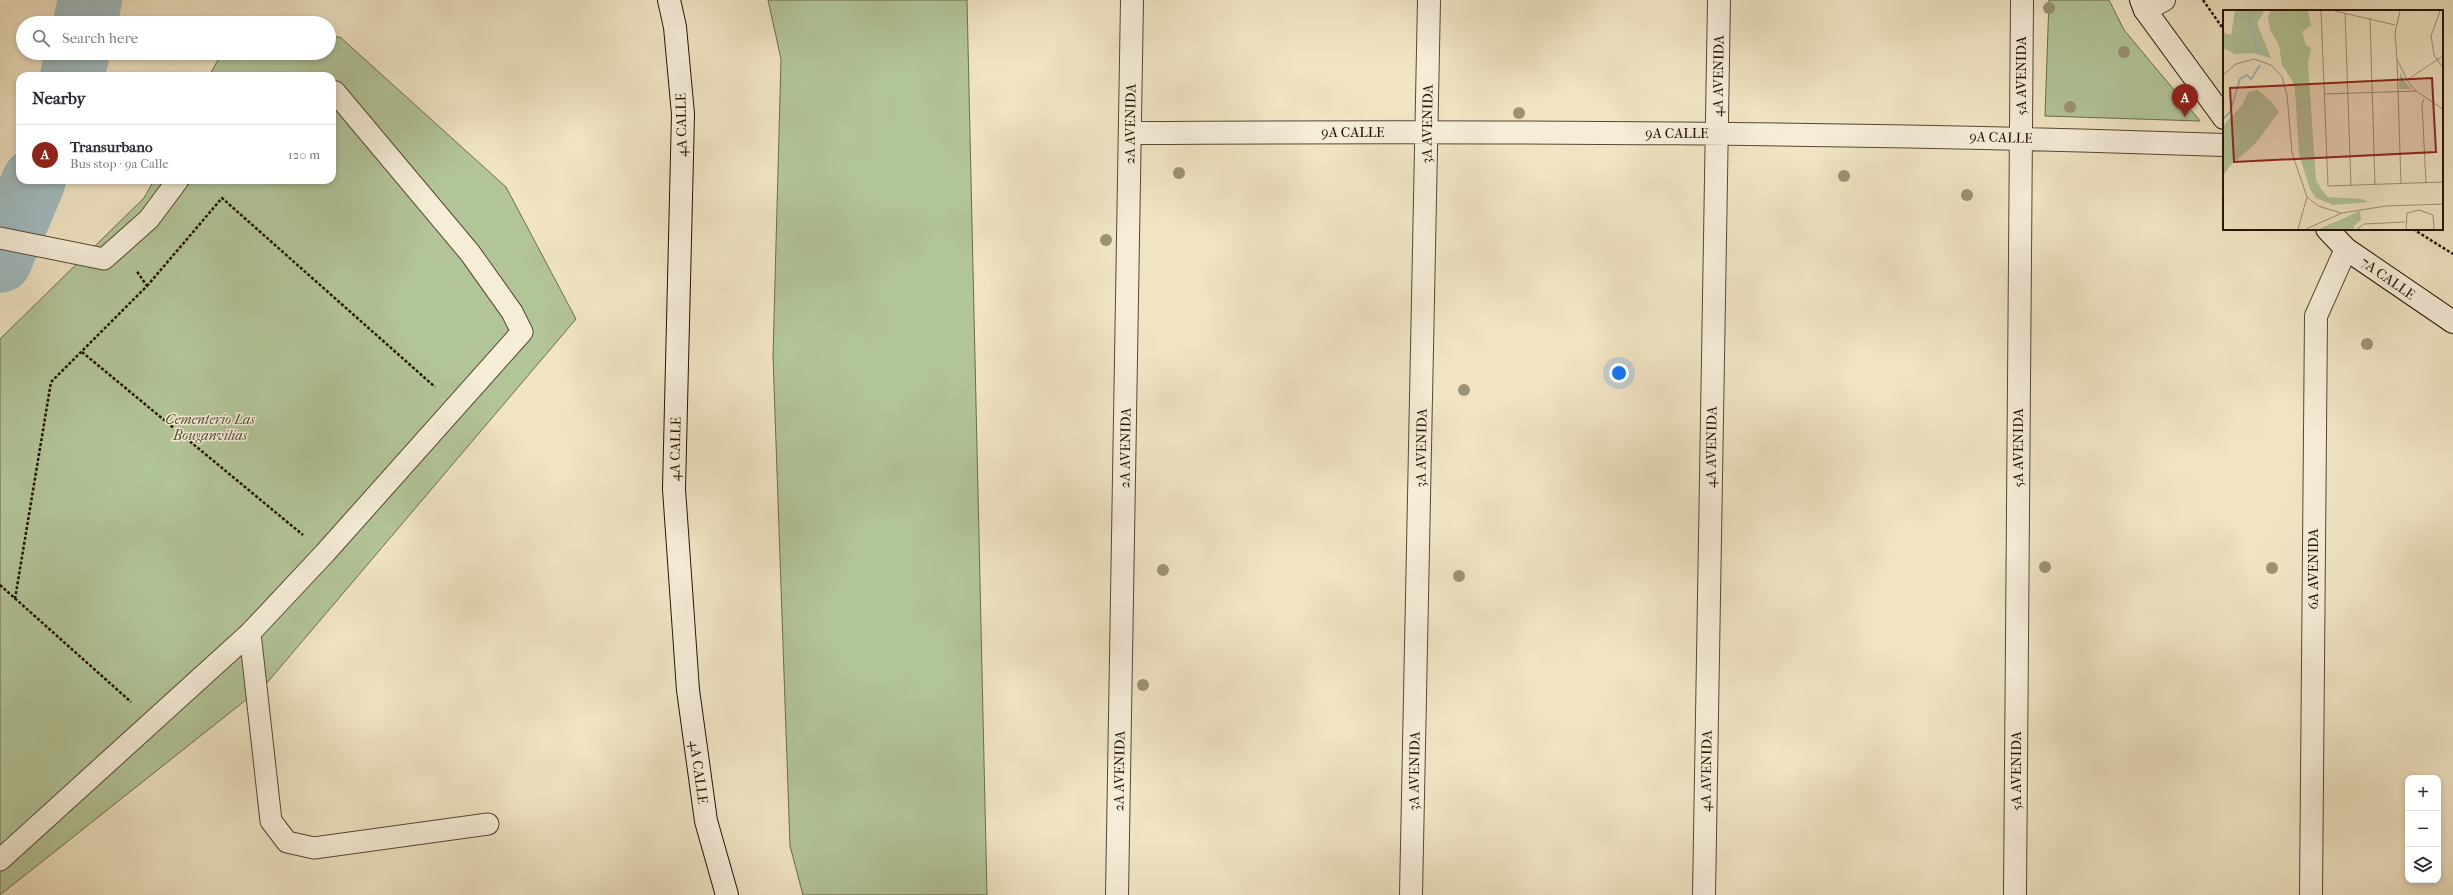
<!DOCTYPE html>
<meta charset="utf-8">
<style>
:root{--surface:#fff;--page:#f7f7f7;--text:#2b2b33;--muted:#7c7c81;--line:#e1e1e2;--accent:#8f2418}
body{margin:0;font-family:"IM FELL French Canon",serif;background:var(--page);color:var(--text)}
.controls{position:absolute;right:12px;bottom:12px;display:grid;overflow:hidden;border-radius:8px;box-shadow:0 2px 6px #0003}
.controls button{width:36px;height:36px;display:grid;place-items:center;padding:0;border:0;border-bottom:1px solid var(--line);background:var(--surface);color:var(--text);font:20px sans-serif}
.you{position:absolute;left:1619px;top:373px;width:14px;height:14px;margin:-10px;border:3px solid #fff;border-radius:50%;background:#1a73e8;box-shadow:0 0 0 6px #1a73e833}
.badge{display:grid;place-items:center;width:26px;height:26px;border-radius:50%;background:var(--accent);color:#fff;font-size:13px;font-weight:700}
.pin{position:absolute;translate:-50% -33px;filter:drop-shadow(0 1px 2px #0008)}
.pin::after{content:'';position:absolute;top:21px;width:14px;height:12px;background:inherit;clip-path:polygon(0 0,100% 0,50% 100%)}
.list{margin:0;padding:0;list-style:none}
h2{display:flex;justify-content:space-between;align-items:center;height:52px;margin:0;padding:0 16px;font-size:17px}
h2 small{font-size:13px;font-weight:400;color:var(--muted)}
.list li{display:grid;grid-template-columns:26px 1fr auto;gap:12px;align-items:center;box-sizing:border-box;height:60px;padding:0 16px;border-top:1px solid var(--line)}
.list b{display:block;font-size:15px;white-space:nowrap}
.list p{margin:0;font-size:13px;white-space:nowrap;color:var(--muted)}
.list em{font-size:13px;font-style:normal;color:var(--muted)}
.icon{flex:none;width:22px;height:22px;fill:none;stroke:currentColor;stroke-width:2;stroke-linecap:round;stroke-linejoin:round}
.map{position:relative;flex:none;width:2453px;height:895px;overflow:hidden}
.search{position:absolute;background:var(--surface);box-shadow:0 2px 6px #0003;left:16px;top:16px;width:320px;height:44px;display:flex;align-items:center;gap:10px;box-sizing:border-box;padding:0 14px;border-radius:22px;color:var(--muted);font-size:15px}
.panel{position:absolute;background:var(--surface);box-shadow:0 2px 6px #0003;left:16px;top:72px;width:320px;height:112px;border-radius:12px}
.map>svg:first-child{display:block}
.green{fill:#b2c599;stroke:#6c6c4d}
.lines{fill:none;stroke-linecap:round;stroke-linejoin:round}
.river{stroke:#a0bbbf;stroke-width:64}
.lane-casing{stroke:#584732;stroke-width:23}
.street-casing{stroke:#584732;stroke-width:24}
.secondary-casing{stroke:#251301;stroke-width:24}
.path{stroke:#251301;stroke-width:2.5;stroke-dasharray:3 2;stroke-linecap:butt}
.lane{stroke:#f5edd8;stroke-width:21}
.street{stroke:#f5edd8;stroke-width:22}
.secondary{stroke:#f5edd8;stroke-width:22}
.tree{fill:#9b9375}
.labels{text-anchor:middle;stroke-width:3;stroke-linejoin:round;paint-order:stroke}
.street-label{font-size:14px;fill:#251301;stroke:#f5edd8}
.park-label{font-size:14px;font-style:italic;fill:#565136;stroke:#f5edd8}
.inset-river{fill:none;stroke:#a0bbbf;stroke-width:2}
.inset-road{fill:none;stroke:#9f9075;stroke-width:1}
.view{fill:#8f2418;fill-opacity:0.15;stroke:#8f2418;stroke-width:2}
.inset-edge{fill:none;stroke:#251301;stroke-width:2}
</style>
<div class="map">
<svg width="2453" height="895" viewBox="0 0 2453 895">
<rect width="100%" height="100%" fill="#f0e4c3"/>
<filter id="stains"><feTurbulence type="fractalNoise" baseFrequency=".005" numOctaves="4"/><feColorMatrix values="0 0 0 0 .2 0 0 0 0 .09 0 0 0 0 .02 0 0 0 .5 -.17"/></filter>
<radialGradient id="worn" r=".72"><stop offset=".6" stop-color="#630" stop-opacity="0"/><stop offset="1" stop-color="#630" stop-opacity=".3"/></radialGradient>
<!-- green -->
<path class="green" d="M 768,0 L 967,0 L 987,895 L 803,895 L 790,846 L 773,356 L 781,59 Z
M 2049,0 L 2109,0 L 2124,30 L 2200,121 L 2045,116 Z
M 329,37 L 340,37 L 506,187 L 576,319 L 266,684 L 0,895 L 0,339 L 144,198 L 154,180 L 332,180 L 332,76 L 209,76 L 222,53 L 329,53 Z"/>
<g class="lines">
<!-- river -->
<path class="river" d="M 85,23 L 90,0
M 72,76 L 78,53
M 0,261 L 34,180"/>
<defs>
<path id="lane" d="M 0,238 L 104,259 L 149,219 L 178,180
M 250,633 L 271,821 L 287,842 L 314,848 L 488,824
M 0,860 L 250,633 L 325,553 L 522,332 L 512,312 L 470,253 L 335,92 L 332,91"/>
<path id="street" d="M 2145,10 L 2164,0
M 1131,133 C 1495,131 1860,132 2224,145
M 1117,895 L 1132,0
M 1411,895 L 1429,0
M 1704,895 L 1719,0
M 2015,895 L 2022,0
M 2311,895 L 2316,316 L 2346,249"/>
<path id="secondary" d="M 669,0 L 675,27 L 683,114 L 674,489 L 688,690 L 706,821 L 727,895
M 2141,0 L 2145,10 L 2224,118
M 2327,229 L 2346,249 L 2453,322"/>
</defs>
<!-- lane casing -->
<use href="#lane" class="lane-casing"/>
<!-- street casing -->
<use href="#street" class="street-casing"/>
<!-- secondary casing -->
<use href="#secondary" class="secondary-casing"/>
<!-- path -->
<path class="path" d="M 2203,0 L 2224,30
M 2413,229 L 2453,254
M 147,286 L 222,198 L 435,387
M 82,352 L 303,535
M 0,585 L 131,702
M 15,599 L 51,382 L 147,286 L 136,270"/>
<!-- lane -->
<use href="#lane" class="lane"/>
<!-- street -->
<use href="#street" class="street"/>
<!-- secondary -->
<use href="#secondary" class="secondary"/>
</g>
<!-- trees -->
<g class="tree">
<circle cx="2049" cy="8" r="6"/>
<circle cx="2124" cy="52" r="6"/>
<circle cx="2070" cy="107" r="6"/>
<circle cx="1519" cy="113" r="6"/>
<circle cx="1179" cy="173" r="6"/>
<circle cx="1844" cy="176" r="6"/>
<circle cx="1967" cy="195" r="6"/>
<circle cx="1106" cy="240" r="6"/>
<circle cx="2367" cy="344" r="6"/>
<circle cx="1464" cy="390" r="6"/>
<circle cx="2045" cy="567" r="6"/>
<circle cx="2272" cy="568" r="6"/>
<circle cx="1163" cy="570" r="6"/>
<circle cx="1459" cy="576" r="6"/>
<circle cx="1143" cy="685" r="6"/>
</g>
<g class="labels">
<!-- street labels -->
<g class="street-label">
<text transform="translate(1718 76) rotate(-89)" y="5">4A AVENIDA</text>
<text transform="translate(2021 76) rotate(-90)" y="5">5A AVENIDA</text>
<text transform="translate(1130 124) rotate(-89)" y="5">2A AVENIDA</text>
<text transform="translate(1427 124) rotate(-89)" y="5">3A AVENIDA</text>
<text transform="translate(681 125) rotate(-91)" y="5">4A CALLE</text>
<text x="1353" y="137">9A CALLE</text>
<text x="1677" y="138">9A CALLE</text>
<text transform="translate(2001 137) rotate(2)" y="5">9A CALLE</text>
<text transform="translate(2388 278) rotate(35)" y="5">7A CALLE</text>
<text transform="translate(1711 447) rotate(-89)" y="5">4A AVENIDA</text>
<text transform="translate(1125 448) rotate(-89)" y="5">2A AVENIDA</text>
<text transform="translate(1421 448) rotate(-89)" y="5">3A AVENIDA</text>
<text transform="translate(2018 448) rotate(-90)" y="5">5A AVENIDA</text>
<text transform="translate(675 449) rotate(-89)" y="5">4A CALLE</text>
<text transform="translate(2313 569) rotate(-90)" y="5">6A AVENIDA</text>
<text transform="translate(1119 771) rotate(-89)" y="5">2A AVENIDA</text>
<text transform="translate(1414 771) rotate(-89)" y="5">3A AVENIDA</text>
<text transform="translate(1706 771) rotate(-89)" y="5">4A AVENIDA</text>
<text transform="translate(2016 771) rotate(-90)" y="5">5A AVENIDA</text>
<text transform="translate(699 772) rotate(82)" y="5">4A CALLE</text>
</g>
<!-- park labels -->
<g class="park-label">
<text x="210" y="424">Cementerio Las<tspan x="210" dy="16">Bouganvilias</tspan></text>
</g>
</g>
<!-- overview -->
<g transform="translate(2223 10)">
<rect width="220" height="220" fill="#f0e4c3"/>
<path d="M 12,1 L 41,1 L 34,13 L 48,48 L 29,43 L 12,44 L 0,38 L 0,22 L 8,25 ZM 48,1 L 85,1 L 88,15 L 79,22 L 83,35 L 88,38 L 85,53 L 93,170 L 98,179 L 105,187 L 139,189 L 145,192 L 110,195 L 93,188 L 87,179 L 76,145 L 72,80 L 69,70 L 59,55 L 56,35 L 47,20 L 45,6 ZM 177,62 L 182,72 L 189,79 L 176,79 ZM 35,80 L 49,92 L 56,102 L 32,134 L 7,156 L 0,166 L 0,116 L 20,94 L 25,82 ZM 137,201 L 138,210 L 131,216 L 131,219 L 96,219 Z" fill="#b2c599"/>
<path class="inset-river" d="M 27,1 L 26,14 L 37,45M 0,109 L 7,102 L 17,69 L 24,65 L 28,69 L 37,55"/>
<path class="inset-road" d="M 98,1 L 105,176 L 220,172M 112,1 L 172,15M 177,1 L 172,23 L 174,49 L 184,70 L 193,81 L 220,99M 217,1 L 208,26 L 211,45 L 220,58M 122,3 L 128,176M 147,8 L 152,175M 174,49 L 178,174M 0,65 L 13,54 L 31,49 L 48,55 L 59,67 L 64,85 L 69,143 L 84,187 L 75,219M 184,70 L 220,46M 101,84 L 193,81M 201,89 L 199,94 L 203,173M 84,187 L 95,196 L 118,203M 210,205 L 211,219M 83,219 L 119,203 L 163,196 L 220,194M 134,219 L 141,214 L 182,212M 183,219 L 184,203 L 196,200 L 210,205"/>
<path class="view" d="M 209,68 L 213,142 L 11,152 L 7,78 Z"/>
<rect width="220" height="220" class="inset-edge"/>
</g>
<rect width="100%" height="100%" filter="url(#stains)"/>
<rect width="100%" height="100%" fill="url(#worn)"/>
</svg>
<div class="controls">
<button>+</button>
<button>−</button>
<button><svg class="icon" aria-label="layers" viewBox="0 0 24 24"><path d="M12 4l9 5-9 5-9-5zM3 14l9 5 9-5"/></svg></button>
</div>
<div class="you"></div>
<div class="pin badge" style="left:2185px;top:117px">A</div>
<div class="search"><svg class="icon" aria-label="search" viewBox="0 0 24 24"><circle cx="10" cy="10" r="6"/><path d="M15 15l6 6"/></svg>Search here</div>
<section class="panel">
<h2>Nearby<small></small></h2>
<ul class="list">
<li><span class="badge">A</span><div><b>Transurbano</b><p>Bus stop · 9a Calle</p></div><em>120 m</em></li>
</ul>
</section>
</div>
